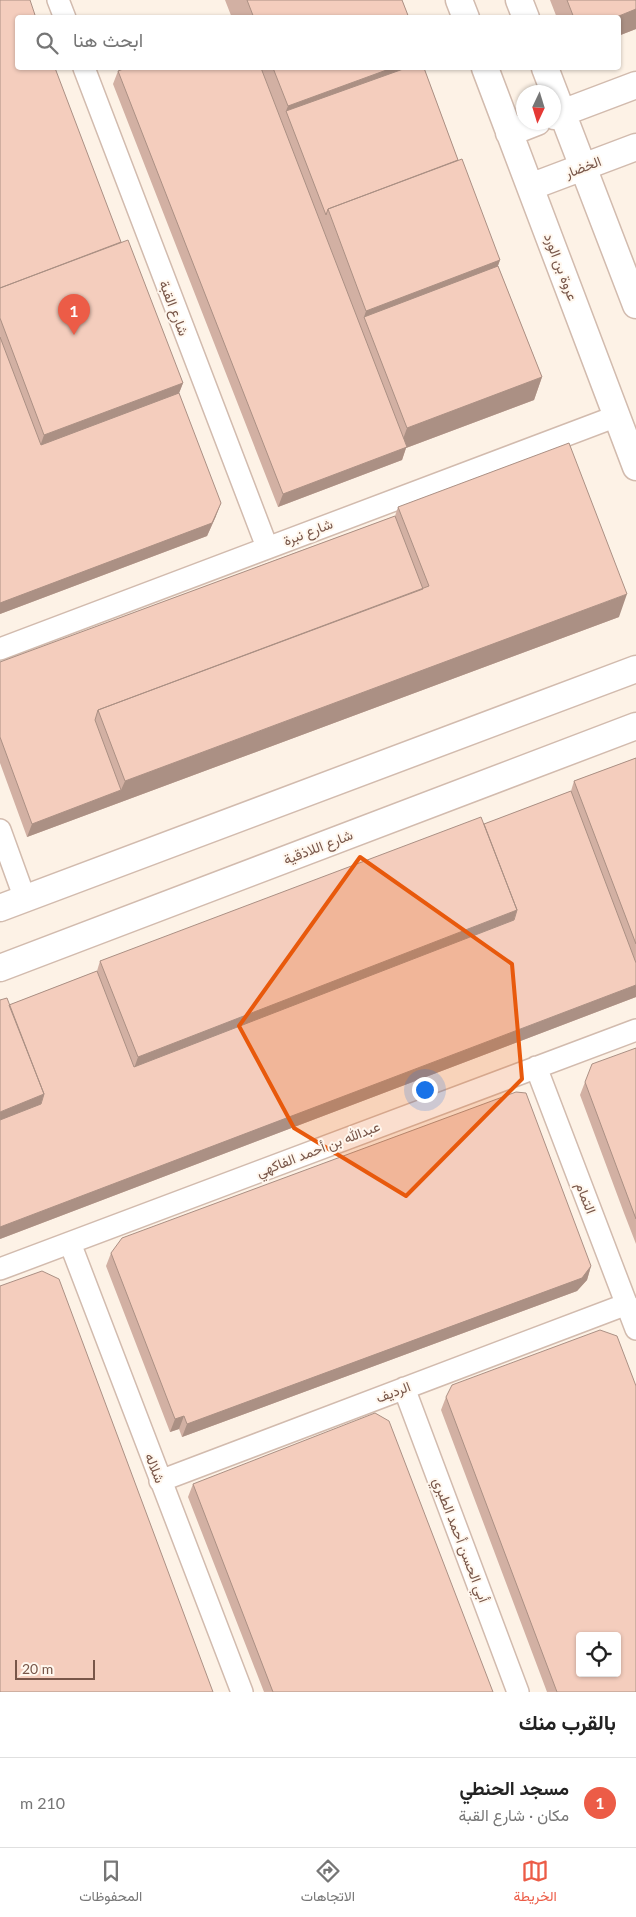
<!DOCTYPE html>
<html lang="ar">
<meta charset="utf-8">
<style>
:root{--surface:#fff;--page:#f6f6f6;--text:#222;--muted:#767676;--line:#e0e0e0;--accent:#ec5c47}
body{margin:0;font-family:Lato,Vazirmatn,sans-serif;background:var(--page);color:var(--text);direction:rtl}
.controls{position:absolute;right:15px;bottom:15px;display:grid;overflow:hidden;border-radius:5px;box-shadow:0 1px 4px #0004}
.controls button{width:45px;height:45px;display:grid;place-items:center;padding:0;border:0;border-bottom:1px solid var(--line);background:var(--surface);color:var(--text);font:25px sans-serif}
.compass{position:absolute;left:516px;top:85px;width:45px;height:45px;border-radius:50%;background:var(--surface);box-shadow:0 1px 4px #0004;rotate:184deg}
.scale{position:absolute;left:15px;bottom:12px;width:80px;box-sizing:border-box;padding-left:5px;border:2px solid #785649;border-top:0;font-size:14px;line-height:18px;white-space:nowrap;color:#785649;-webkit-text-stroke:4px #fff7ee;paint-order:stroke}
.you{position:absolute;left:424px;top:1089px;width:18px;height:18px;margin:-12px;border:4px solid #fff;border-radius:50%;background:#1a73e8;box-shadow:0 0 0 8px #1a73e833}
.badge{display:grid;place-items:center;width:32px;height:32px;border-radius:50%;background:var(--accent);color:#fff;font-size:16px;font-weight:700}
.pin{position:absolute;translate:-50% -41px;filter:drop-shadow(0 1px 2px #0008)}
.pin::after{content:'';position:absolute;top:26px;width:18px;height:15px;background:inherit;clip-path:polygon(0 0,100% 0,50% 100%)}
.list{margin:0;padding:0;list-style:none}
h2{display:flex;justify-content:space-between;align-items:center;height:65px;margin:0;padding:0 20px;font-size:21px}
h2 small{font-size:16px;font-weight:400;color:var(--muted)}
.list li{display:grid;grid-template-columns:32px 1fr auto;gap:15px;align-items:center;box-sizing:border-box;height:90px;padding:0 20px;border-top:1px solid var(--line)}
.list b{display:block;font-size:19px;white-space:nowrap}
.list p{margin:0;font-size:16px;white-space:nowrap;color:var(--muted)}
.list em{font-size:16px;font-style:normal;color:var(--muted)}
.icon{flex:none;width:28px;height:28px;fill:none;stroke:currentColor;stroke-width:2;stroke-linecap:round;stroke-linejoin:round}
.map{position:relative;flex:none;width:636px;height:1692px;overflow:hidden;direction:ltr}
.search{position:absolute;background:var(--surface);box-shadow:0 1px 4px #0004;left:15px;right:15px;top:15px;height:55px;display:flex;align-items:center;gap:12px;box-sizing:border-box;padding:0 18px;border-radius:5px;color:var(--muted);font-size:19px}
.sheet{height:155px;background:var(--surface)}
nav{display:flex;justify-content:space-around;align-items:center;box-sizing:border-box;height:70px;border-top:1px solid var(--line);background:var(--surface);font-size:14px;color:var(--muted)}
nav a{display:grid;justify-items:center;gap:2px}
nav .on{color:var(--accent)}
.map>svg:first-child{display:block}
.lines{fill:none;stroke-linecap:round;stroke-linejoin:round}
.minor-casing{stroke:#d2bbae;stroke-width:24}
.tertiary-casing{stroke:#d2bbae;stroke-width:29}
.minor{stroke:#fff;stroke-width:21}
.tertiary{stroke:#fff;stroke-width:26}
.wall{fill:#d2b0a3}
.shaded-wall{fill:#ab9084}
.building{fill:#f4cdbd;stroke:#ab9084;fill-rule:evenodd}
.marked{fill:#e8590c;fill-opacity:0.2;stroke:#e8590c;stroke-width:4;stroke-linejoin:round}
.labels{text-anchor:middle;stroke-width:4;stroke-linejoin:round;paint-order:stroke}
.street-label{font-size:14px;fill:#785649;stroke:#fff7ee}
</style>
<div class="map">
<svg width="636" height="1692" viewBox="0 0 636 1692">
<rect width="100%" height="100%" fill="#fdf2e6"/>
<g class="lines">
<defs>
<path id="minor" d="M 58,0 L 65,18
M 84,68 L 267,547
M 0,649 L 617,416
M 0,830 L 25,899
M 536,1067 L 636,1329
M 70,1243 L 242,1692
M 0,1269 L 636,1030
M 404,1388 L 518,1692
M 160,1481 L 627,1304"/>
<path id="tertiary" d="M 459,0 L 466,18
M 519,0 L 526,18
M 485,68 L 636,467
M 545,68 L 636,305
M 554,116 L 636,85
M 509,133 L 537,122
M 530,187 L 636,147
M 0,908 L 636,669
M 0,968 L 636,726"/>
</defs>
<!-- minor casing -->
<use href="#minor" class="minor-casing"/>
<!-- tertiary casing -->
<use href="#tertiary" class="tertiary-casing"/>
<!-- minor -->
<use href="#minor" class="minor"/>
<!-- tertiary -->
<use href="#tertiary" class="tertiary"/>
</g>
<!-- wall -->
<path class="wall" d="M 0,0 L 121,242 L 183,383 L 179,393 L 216,516 L 207,536 L 0,614 Z
M 225,0 L 402,0 L 409,18 L 232,18 Z
M 550,0 L 636,0 L 636,29 L 618,36 L 618,18 L 557,18 Z
M 126,68 L 424,68 L 458,160 L 500,260 L 498,266 L 542,377 L 534,400 L 406,448 L 402,460 L 278,507 L 113,84 L 118,71 Z
M 398,507 L 619,617 L 27,837 L 0,763 L 0,662 L 395,516 Z
M 636,758 L 636,997 L 0,1239 L 9,1005 L 97,971 L 100,961 L 484,824 L 571,791 L 574,781 Z
M 636,1048 L 636,1244 L 624,1213 L 580,1095 L 585,1082 Z
M 111,1253 L 591,1266 L 587,1280 L 577,1291 L 182,1437 L 179,1429 L 170,1432 L 106,1266 Z
M 446,1397 L 636,1692 L 547,1692 L 441,1410 Z
M 193,1484 L 493,1692 L 264,1692 L 188,1497 Z"/>
<!-- shaded-wall -->
<path class="shaded-wall" d="M 636,9 L 636,29 L 618,36 L 618,18 L 614,18 Z
M 392,68 L 419,68 L 286,111 L 288,106 Z
M 500,260 L 489,289 L 364,317 L 366,311 Z
M 542,377 L 534,400 L 406,448 L 402,460 L 278,507 L 283,494 L 399,450 L 407,428 Z
M 183,383 L 174,406 L 36,458 L 44,435 Z
M 221,503 L 216,516 L 207,536 L 0,614 L 0,603 Z
M 627,594 L 619,617 L 27,837 L 32,824 L 121,790 L 125,781 Z
M 517,910 L 509,933 L 130,1080 L 138,1057 Z
M 636,985 L 636,997 L 0,1239 L 0,1227 Z
M 44,1094 L 36,1117 L 0,1131 L 0,1112 Z
M 591,1266 L 587,1280 L 577,1291 L 182,1437 L 187,1424 Z
M 184,1416 L 179,1429 L 170,1432 L 175,1419 Z"/>
<!-- building -->
<path class="building" d="M 0,0 L 30,0 L 36,18 L 18,18 L 18,68 L 55,68 L 121,242 L 0,288 Z
M 247,0 L 402,0 L 409,18 L 254,18 Z
M 567,0 L 636,0 L 636,9 L 614,18 L 574,18 Z
M 126,68 L 261,68 L 407,447 L 283,494 L 118,71 Z
M 273,68 L 392,68 L 288,106 Z
M 406,68 L 424,68 L 458,160 L 328,209 L 326,215 L 286,111 Z
M 462,159 L 500,260 L 366,311 L 328,209 Z
M 128,240 L 183,383 L 44,435 L 0,318 L 0,288 Z
M 498,266 L 542,377 L 407,428 L 364,317 Z
M 0,337 L 41,445 L 179,393 L 221,503 L 212,523 L 0,603 Z
M 569,443 L 627,594 L 125,781 L 98,710 L 429,586 L 398,507 Z
M 395,516 L 423,589 L 98,710 L 95,720 L 121,790 L 32,824 L 0,737 L 0,662 Z
M 636,758 L 636,944 L 574,781 Z
M 571,791 L 636,963 L 636,985 L 0,1227 L 0,1120 L 41,1104 L 44,1094 L 9,1005 L 97,971 L 134,1067 L 514,920 L 517,910 L 484,824 Z
M 481,817 L 517,910 L 138,1057 L 100,961 Z
M 7,998 L 44,1094 L 0,1112 L 0,1000 Z
M 636,1048 L 636,1219 L 585,1082 L 592,1064 Z
M 516,1092 L 526,1093 L 591,1266 L 582,1278 L 187,1424 L 184,1416 L 175,1419 L 111,1253 L 122,1238 Z
M 42,1271 L 59,1279 L 213,1692 L 0,1692 L 0,1286 Z
M 600,1330 L 617,1336 L 636,1386 L 636,1692 L 557,1692 L 446,1397 L 452,1385 ZM 580,1636 L 617,1636 L 617,1673 L 580,1673 Z
M 375,1413 L 389,1421 L 493,1692 L 273,1692 L 193,1484 Z"/>
<!-- marked area -->
<path class="marked" d="M 360,857 L 512,964 L 522,1079 L 406,1196 L 294,1128 L 239,1026 Z"/>
<g class="labels">
<!-- street labels -->
<g class="street-label">
<text transform="translate(583 167) rotate(-21)" y="5">الخضار</text>
<text transform="translate(561 267) rotate(69)" y="5">عروة بن الورد</text>
<text transform="translate(174 308) rotate(69)" y="5">شارع القبة</text>
<text transform="translate(308 532) rotate(-21)" y="5">شارع نبرة</text>
<text transform="translate(318 847) rotate(-21)" y="5">شارع اللاذقية</text>
<text transform="translate(318 1149) rotate(-21)" y="5">عبدالله بن أحمد الفاكهي</text>
<text transform="translate(586 1198) rotate(69)" y="5">التمام</text>
<text transform="translate(393 1392) rotate(-21)" y="5">الرديف</text>
<text transform="translate(155 1468) rotate(69)" y="5">شلاله</text>
<text transform="translate(461 1540) rotate(69)" y="5">أبي الحسن أحمد الطبري</text>
</g>
</g>
</svg>
<div class="controls">
<button><svg class="icon" aria-label="locate" viewBox="0 0 24 24"><circle cx="12" cy="12" r="6"/><path d="M12 2v4M12 18v4M2 12h4M18 12h4"/></svg></button>
</div>
<svg class="compass" viewBox="-18 -18 36 36"><path d="M0-13l5 13h-10z" fill="#e53935"/><path d="M0 13l5-13h-10z" fill="#767676"/></svg>
<div class="scale">20 m</div>
<div class="you"></div>
<div class="pin badge" style="left:74px;top:335px">1</div>
<div class="search"><svg class="icon" aria-label="search" viewBox="0 0 24 24"><circle cx="10" cy="10" r="6"/><path d="M15 15l6 6"/></svg>ابحث هنا</div>
</div>
<section class="sheet">
<h2>بالقرب منك<small></small></h2>
<ul class="list">
<li><span class="badge">1</span><div><b>مسجد الحنطي</b><p>مكان · شارع القبة</p></div><em>210 m</em></li>
</ul>
</section>
<nav>
<a class="on"><svg class="icon" aria-label="map" viewBox="0 0 24 24"><path d="M3 6l6-2 6 2 6-2v14l-6 2-6-2-6 2zM9 4v14M15 6v14"/></svg>الخريطة</a>
<a><svg class="icon" aria-label="directions" viewBox="0 0 24 24"><path d="M12 3l9 9-9 9-9-9zM9 14v-3h6M13 9l2 2-2 2"/></svg>الاتجاهات</a>
<a><svg class="icon" aria-label="saved" viewBox="0 0 24 24"><path d="M7 4h10v16l-5-4-5 4z"/></svg>المحفوظات</a>
</nav>
